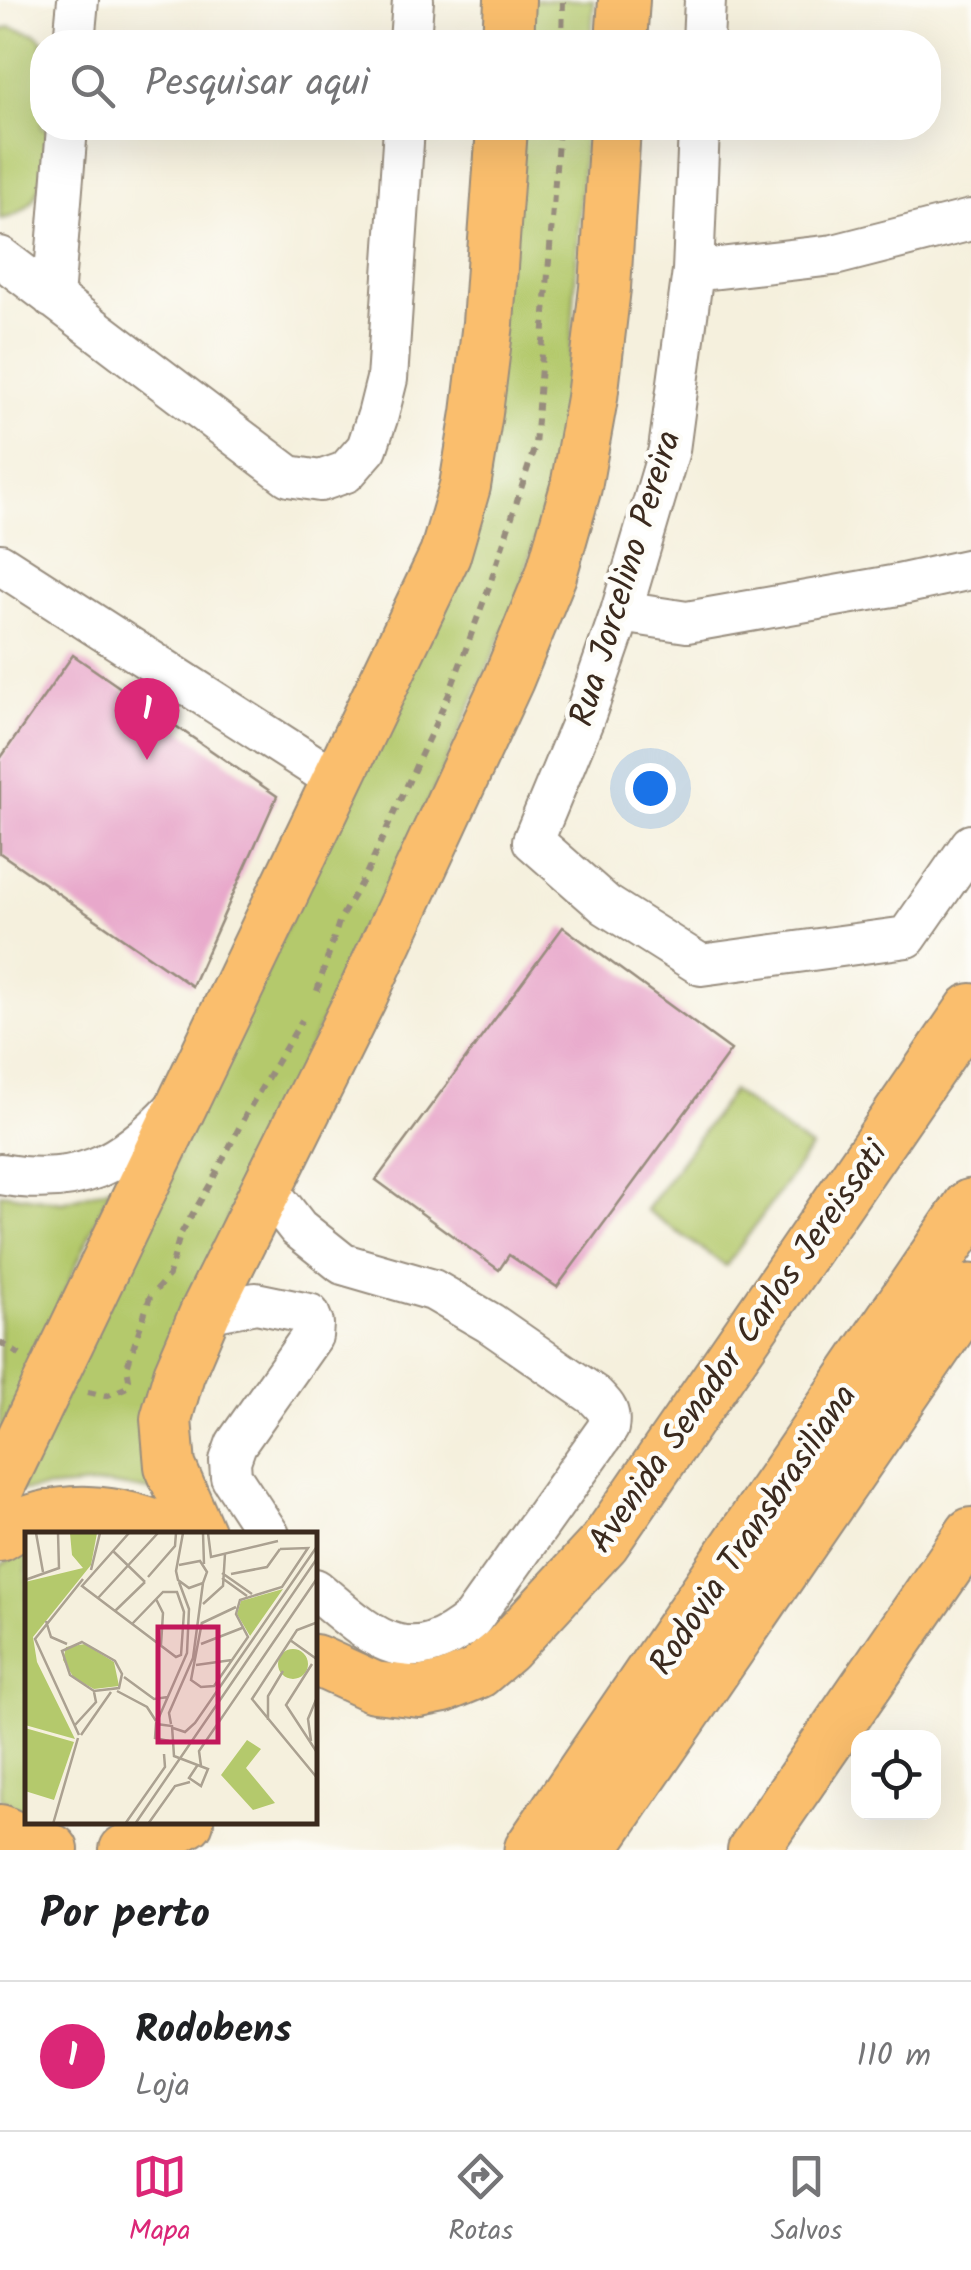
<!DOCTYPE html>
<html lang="pt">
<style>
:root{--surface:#fff;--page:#f6f6f6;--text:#202124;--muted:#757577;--line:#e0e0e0;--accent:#db2777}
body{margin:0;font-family:Kalam,sans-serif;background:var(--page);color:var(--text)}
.controls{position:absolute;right:30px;bottom:30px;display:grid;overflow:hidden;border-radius:20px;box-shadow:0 10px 40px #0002}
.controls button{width:90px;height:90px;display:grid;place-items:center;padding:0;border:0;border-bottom:2px solid var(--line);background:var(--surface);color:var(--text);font:50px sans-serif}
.you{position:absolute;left:650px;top:788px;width:35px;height:35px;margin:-25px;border:8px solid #fff;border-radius:50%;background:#1a73e8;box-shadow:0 0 0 15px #1a73e833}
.badge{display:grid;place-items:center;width:65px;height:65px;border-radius:50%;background:var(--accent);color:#fff;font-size:32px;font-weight:700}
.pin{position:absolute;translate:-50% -82px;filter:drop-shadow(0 2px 5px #0008)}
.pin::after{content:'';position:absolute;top:52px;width:35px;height:30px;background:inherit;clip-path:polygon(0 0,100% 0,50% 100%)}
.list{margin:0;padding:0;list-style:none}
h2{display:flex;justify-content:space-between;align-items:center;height:130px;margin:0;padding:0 40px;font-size:42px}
h2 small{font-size:32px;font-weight:400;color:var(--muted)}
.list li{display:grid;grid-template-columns:65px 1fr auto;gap:30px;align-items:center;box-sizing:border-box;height:150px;padding:0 40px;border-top:2px solid var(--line)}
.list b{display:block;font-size:38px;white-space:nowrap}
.list p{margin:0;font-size:32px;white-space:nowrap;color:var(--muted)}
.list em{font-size:32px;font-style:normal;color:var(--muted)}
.icon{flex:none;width:55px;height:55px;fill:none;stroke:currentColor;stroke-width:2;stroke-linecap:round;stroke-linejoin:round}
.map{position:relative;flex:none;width:971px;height:1850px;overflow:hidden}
.search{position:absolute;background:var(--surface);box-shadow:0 10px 40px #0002;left:30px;right:30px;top:30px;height:110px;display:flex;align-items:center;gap:25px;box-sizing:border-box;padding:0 35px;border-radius:40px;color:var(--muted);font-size:38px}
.sheet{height:280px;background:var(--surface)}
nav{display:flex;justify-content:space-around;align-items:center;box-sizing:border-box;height:140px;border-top:2px solid var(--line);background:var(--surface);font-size:28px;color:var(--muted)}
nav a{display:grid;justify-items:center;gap:5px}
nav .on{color:var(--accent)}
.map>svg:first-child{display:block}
.green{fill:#b4c96c;stroke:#787a45;stroke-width:2.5}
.building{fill:#e8a8cb}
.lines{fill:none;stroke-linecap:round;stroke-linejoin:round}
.minor-casing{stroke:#988d7e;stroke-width:44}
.major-casing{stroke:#988d7e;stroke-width:54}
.highway-casing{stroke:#988d7e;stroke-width:59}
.path{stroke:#988d7e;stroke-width:6;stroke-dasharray:8 8;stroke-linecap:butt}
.minor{stroke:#fff;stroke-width:40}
.major{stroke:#fabe6d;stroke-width:50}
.highway{stroke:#fabe6d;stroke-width:55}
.labels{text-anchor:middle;stroke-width:9;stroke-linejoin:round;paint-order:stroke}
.street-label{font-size:35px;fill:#3b2a1e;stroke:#fdfcf7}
.inset-road{fill:none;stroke:#aba191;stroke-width:2.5}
.view{fill:#c2185b;fill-opacity:0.15;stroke:#c2185b;stroke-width:5}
.inset-edge{fill:none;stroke:#3b2a1e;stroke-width:5}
</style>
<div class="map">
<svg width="971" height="1850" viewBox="0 0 971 1850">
<rect width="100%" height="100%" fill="#fdfcf7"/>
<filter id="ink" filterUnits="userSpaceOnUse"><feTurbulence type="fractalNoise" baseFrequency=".01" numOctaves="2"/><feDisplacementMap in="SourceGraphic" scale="20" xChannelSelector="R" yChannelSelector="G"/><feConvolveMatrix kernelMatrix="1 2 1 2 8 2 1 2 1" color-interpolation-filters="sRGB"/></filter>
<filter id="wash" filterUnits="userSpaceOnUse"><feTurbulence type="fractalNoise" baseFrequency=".0048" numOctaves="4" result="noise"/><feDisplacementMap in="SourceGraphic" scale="40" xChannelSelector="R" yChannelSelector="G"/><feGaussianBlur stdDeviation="2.25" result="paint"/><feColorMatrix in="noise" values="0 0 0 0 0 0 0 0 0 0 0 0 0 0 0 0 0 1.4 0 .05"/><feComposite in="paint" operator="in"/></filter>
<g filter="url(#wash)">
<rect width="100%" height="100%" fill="#f5f0dd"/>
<!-- green -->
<path class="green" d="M 525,0 L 594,0 L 591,42 L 521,42 Z
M 10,27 L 36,34 L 45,42 L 42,42 L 42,128 L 48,128 C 46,163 46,213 0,219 L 0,31 Z
M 513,128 L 585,128 L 568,397 L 550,487 L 517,601 L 436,785 L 228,1217 L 163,1493 L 107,1484 L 18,1491 L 445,591 Z
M 732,1091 L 811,1148 L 726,1266 L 646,1210 Z
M 111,1187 L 0,1438 L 0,1193 L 63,1202 Z
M 27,1549 L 27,1815 L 0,1798 L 0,1566 Z"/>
<g id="blocks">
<!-- building -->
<path class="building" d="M 73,655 L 277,796 L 192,986 L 0,853 L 0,759 Z
M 563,927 L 731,1050 L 557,1287 L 509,1255 L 499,1270 L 376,1180 Z"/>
</g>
</g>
<g filter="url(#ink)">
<use href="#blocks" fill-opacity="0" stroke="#988d7e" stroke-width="2.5"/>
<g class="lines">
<defs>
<path id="minor" d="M 74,42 L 78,0
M 410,42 L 413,0
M 703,42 L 705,0
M 699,128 L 693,271 L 669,450 L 621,612 L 584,718 L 533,841 L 606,905 L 701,965 L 907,937 L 971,845
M 0,257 L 289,476 L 320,481 L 346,472 L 367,448 L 378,415 L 387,379 L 404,128
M 693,271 L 834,255 L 971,220
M 53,298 L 67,128
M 0,564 L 339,782
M 621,612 L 687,622 L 898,585 L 971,569
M 0,1174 C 78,1188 122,1165 175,1108
M 267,1188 L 298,1228 L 343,1264 L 433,1290 L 490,1323 L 595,1396 C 606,1407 611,1412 608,1428 L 472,1619 C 406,1676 368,1633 315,1589
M 205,1313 L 256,1303 L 309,1314 L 313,1324 L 312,1336 L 236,1444 L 230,1461 L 231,1477 L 269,1535"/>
<path id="major" d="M 508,42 L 510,0
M 621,42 L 624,0
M 0,1485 L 445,555 L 465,486 L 477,413 L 488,323 L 502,128
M 200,1535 L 170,1466 L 166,1419 L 179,1374 L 205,1313 L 361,998 L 508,680 L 551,575 L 576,487 L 592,398 L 605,288 L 615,128
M 0,1536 C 55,1500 121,1508 177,1535
M 315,1660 L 374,1687 L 419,1692 L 444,1687 L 478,1673 L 506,1649 L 604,1543 L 971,1009
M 0,1830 L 30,1844 L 53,1850
M 125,1850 L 159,1839 L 188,1822
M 753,1850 L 971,1533"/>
<path id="highway" d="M 532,1850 L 971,1207
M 588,1850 L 971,1292"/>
</defs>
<!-- minor casing -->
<use href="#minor" class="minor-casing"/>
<!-- major casing -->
<use href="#major" class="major-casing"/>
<!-- highway casing -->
<use href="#highway" class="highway-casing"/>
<!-- path -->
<path class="path" d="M 562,42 L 563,0
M 317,991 L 340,919 L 366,874 L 449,694 L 489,587 L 535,446 L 559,128
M 0,1342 L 20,1355
M 88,1392 L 106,1396 L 125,1388 L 129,1379 L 127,1367 L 150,1297 L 169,1275 L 180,1235 L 211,1183 L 246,1114 L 302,1020"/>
<!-- minor -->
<use href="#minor" class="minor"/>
<!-- major -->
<use href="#major" class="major"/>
<!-- highway -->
<use href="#highway" class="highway"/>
</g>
</g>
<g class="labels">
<!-- street labels -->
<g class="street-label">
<text transform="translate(624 578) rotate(-73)" y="12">Rua Jorcelino Pereira</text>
<text transform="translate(737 1346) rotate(-55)" y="12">Avenida Senador Carlos Jereissati</text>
<text transform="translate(752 1529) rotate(-56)" y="12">Rodovia Transbrasiliana</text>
</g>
</g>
<!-- overview -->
<g transform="translate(25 1532)">
<rect width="292" height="292" fill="#f5f0dd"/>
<path d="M 45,1 L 72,1 L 66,33 L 8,105 L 12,130 L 50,207 L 0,193 L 0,50 L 58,36 L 47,23 ZM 258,57 L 225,104 L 212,82 L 216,69 ZM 60,112 L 89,130 L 94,154 L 69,157 L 49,146 L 38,128 L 41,115 ZM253 132a15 15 0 1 1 30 0a15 15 0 1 1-30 0ZM 0,196 L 49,210 L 29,268 L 0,259 ZM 222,208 L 236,217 L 221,236 L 250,271 L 228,278 L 196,243 Z" fill="#b4c96c"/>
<path class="inset-road" d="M 11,1 L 18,40M 104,1 L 57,54 L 151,125 L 156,123 L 159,80 L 152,60 L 138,60 L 107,92M 178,1 L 179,32M 183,1 L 186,25 L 253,9M 88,19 L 120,50M 154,33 L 175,29 L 182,40 L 178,51 L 164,56 L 153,48 L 151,39 L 158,1M 66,38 L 75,1M 197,41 L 227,62M 206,42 L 242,35 L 255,17M 123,45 L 150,14 L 151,1M 197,46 L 222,64M 0,48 L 34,36 L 33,1M 73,66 L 133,1M 131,67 L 138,81 L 136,113M 178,72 L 198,54 L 200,22M 90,79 L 120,50M 21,89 L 26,105 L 42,112M 177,90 L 166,148 L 176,155 L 189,154 L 223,105 L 211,82 L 215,68 L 257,55 L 283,16 L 255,17M 293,90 L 272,98 L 227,167 L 293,247M 177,91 L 211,75M 265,108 L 293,128M 57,110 L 90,129 L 97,142 L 94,156 L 69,159 L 45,143 L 37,119 ZM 176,112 L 217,96M 287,132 L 261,173 L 293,222M 171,133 L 207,128M 99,145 L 129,167 L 143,165M 92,159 L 122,175 L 131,189M 243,188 L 243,164 L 258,139M 131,192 L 162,121 L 164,77 L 154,50M 146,192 L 144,181 L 168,126 L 178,51M 50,193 L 71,170 L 69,160M 148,196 L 160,200 L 170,191 L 293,13M 54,203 L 10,107 L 58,47M 56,203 L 86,160M 144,209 L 130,206 L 131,192 L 147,194 L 149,224 L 183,237 L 176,254 L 164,246 L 172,234M 286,209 L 283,187 L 293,163M 176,234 L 174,219 L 293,45M 28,292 L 53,206M 100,292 L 140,235 L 139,222M 110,292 L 293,25M 123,292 L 150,254 L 165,250"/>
<path class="view" d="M 133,95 L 193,95 L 193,210 L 133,210 Z"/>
<rect width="292" height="292" class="inset-edge"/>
</g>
</svg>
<div class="controls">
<button><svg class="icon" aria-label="locate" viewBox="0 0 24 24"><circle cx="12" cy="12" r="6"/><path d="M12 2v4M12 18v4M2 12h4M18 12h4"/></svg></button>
</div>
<div class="you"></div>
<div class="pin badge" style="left:147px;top:760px">1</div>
<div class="search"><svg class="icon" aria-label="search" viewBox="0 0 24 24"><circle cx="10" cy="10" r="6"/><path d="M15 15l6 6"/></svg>Pesquisar aqui</div>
</div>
<section class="sheet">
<h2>Por perto<small></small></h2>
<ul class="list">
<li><span class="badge">1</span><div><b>Rodobens</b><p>Loja</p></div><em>110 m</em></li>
</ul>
</section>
<nav>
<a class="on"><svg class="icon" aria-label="map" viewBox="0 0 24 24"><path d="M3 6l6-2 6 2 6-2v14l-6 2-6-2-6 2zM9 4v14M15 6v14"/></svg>Mapa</a>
<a><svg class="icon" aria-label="directions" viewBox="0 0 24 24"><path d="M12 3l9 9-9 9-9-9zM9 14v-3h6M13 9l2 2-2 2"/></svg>Rotas</a>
<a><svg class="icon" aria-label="saved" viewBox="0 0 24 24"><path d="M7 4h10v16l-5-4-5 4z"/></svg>Salvos</a>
</nav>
